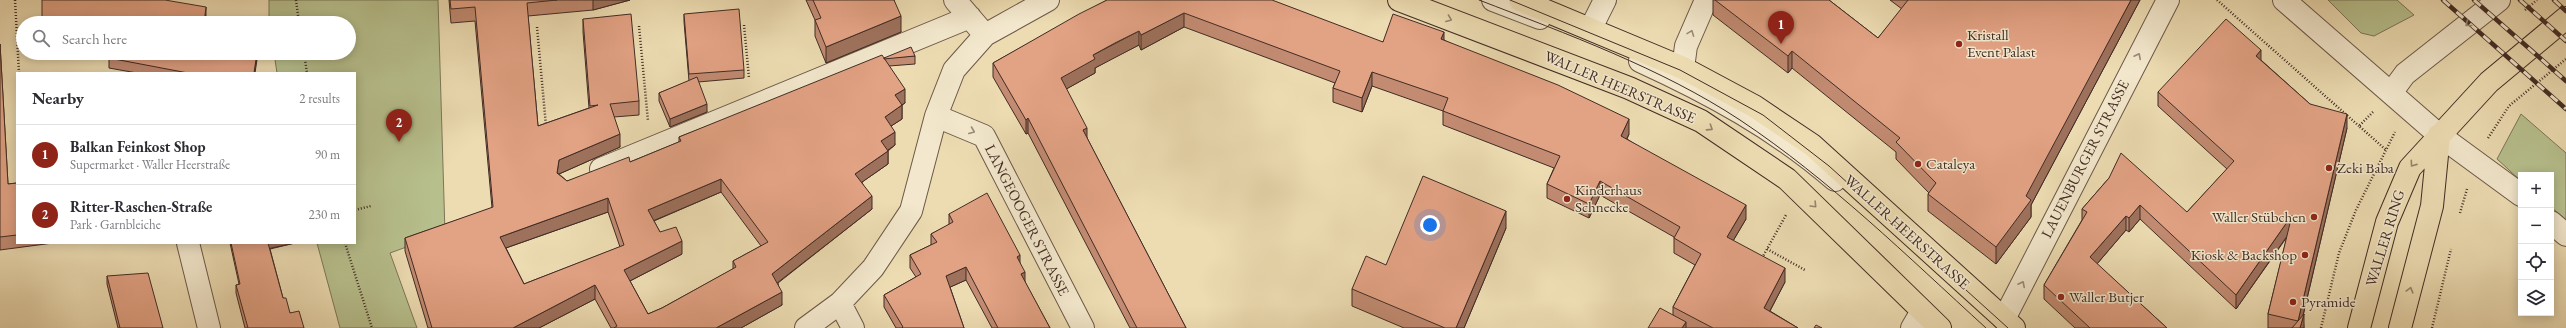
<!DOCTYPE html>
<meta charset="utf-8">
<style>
:root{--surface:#fff;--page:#f2f2f3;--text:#2b2b33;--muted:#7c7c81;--line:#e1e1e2;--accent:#8f2418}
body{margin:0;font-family:"EB Garamond",serif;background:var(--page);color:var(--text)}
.controls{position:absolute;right:12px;bottom:12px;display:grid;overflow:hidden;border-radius:0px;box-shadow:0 2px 10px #0003}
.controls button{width:36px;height:36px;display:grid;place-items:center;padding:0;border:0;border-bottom:1px solid var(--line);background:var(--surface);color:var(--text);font:20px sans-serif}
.you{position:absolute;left:1430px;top:225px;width:14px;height:14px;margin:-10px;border:3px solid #fff;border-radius:50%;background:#1a73e8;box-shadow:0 0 0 6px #1a73e833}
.badge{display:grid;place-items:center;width:26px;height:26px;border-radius:50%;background:var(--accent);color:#fff;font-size:13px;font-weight:700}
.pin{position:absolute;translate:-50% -33px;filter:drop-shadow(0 1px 2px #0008)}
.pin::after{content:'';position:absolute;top:21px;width:14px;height:12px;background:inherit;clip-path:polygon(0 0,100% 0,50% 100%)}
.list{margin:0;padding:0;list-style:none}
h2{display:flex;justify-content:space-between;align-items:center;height:52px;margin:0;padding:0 16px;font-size:17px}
h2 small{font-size:13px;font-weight:400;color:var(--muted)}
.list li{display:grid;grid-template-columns:26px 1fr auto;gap:12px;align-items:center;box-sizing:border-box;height:60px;padding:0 16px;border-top:1px solid var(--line)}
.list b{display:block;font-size:15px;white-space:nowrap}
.list p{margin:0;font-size:13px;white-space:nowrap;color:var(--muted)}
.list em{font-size:13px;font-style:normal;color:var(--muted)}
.icon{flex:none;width:22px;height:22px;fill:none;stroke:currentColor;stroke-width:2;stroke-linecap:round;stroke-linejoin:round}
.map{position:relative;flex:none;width:2566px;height:328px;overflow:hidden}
.search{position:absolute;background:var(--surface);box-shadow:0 2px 10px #0003;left:16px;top:16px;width:340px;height:44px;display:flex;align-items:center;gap:10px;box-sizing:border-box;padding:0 14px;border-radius:22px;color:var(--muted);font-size:15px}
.panel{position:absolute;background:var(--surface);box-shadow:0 2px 10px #0003;left:16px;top:72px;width:340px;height:172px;border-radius:0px}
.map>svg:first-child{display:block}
.green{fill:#b7c08d;stroke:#7c7659}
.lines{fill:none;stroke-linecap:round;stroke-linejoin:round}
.minor-casing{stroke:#6c5848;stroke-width:24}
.major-casing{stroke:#412c25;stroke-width:24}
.path{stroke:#412c25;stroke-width:2.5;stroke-dasharray:1 2;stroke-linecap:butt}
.minor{stroke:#f3e8cd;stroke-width:22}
.major{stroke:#eddcb2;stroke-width:22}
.tram{stroke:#412c25;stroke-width:1}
.rail-casing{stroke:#412c25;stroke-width:4.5}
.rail{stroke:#f3e8cd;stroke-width:3;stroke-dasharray:9;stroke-linecap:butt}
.wall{fill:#c28b72;stroke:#412c25;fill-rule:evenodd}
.shaded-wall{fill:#9e715c;stroke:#412c25}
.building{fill:#e2a284;stroke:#412c25;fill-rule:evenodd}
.oneway{stroke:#97846c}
.oneway2{stroke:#9a8a79}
.poi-dot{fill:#8f2418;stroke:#f3e8cd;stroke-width:1.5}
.labels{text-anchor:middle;stroke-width:3;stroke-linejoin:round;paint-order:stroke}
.poi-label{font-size:15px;fill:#412c25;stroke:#f3e8cd;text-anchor:start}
.street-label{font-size:15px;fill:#412c25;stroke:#f3e8cd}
</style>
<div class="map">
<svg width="2566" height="328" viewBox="0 0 2566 328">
<rect width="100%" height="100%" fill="#eddcb2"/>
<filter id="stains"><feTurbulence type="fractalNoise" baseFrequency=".005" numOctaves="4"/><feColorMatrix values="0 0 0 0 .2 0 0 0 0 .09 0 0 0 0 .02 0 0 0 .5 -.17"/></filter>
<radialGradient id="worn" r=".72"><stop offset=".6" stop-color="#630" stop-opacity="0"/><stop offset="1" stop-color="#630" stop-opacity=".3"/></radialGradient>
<!-- green -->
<path class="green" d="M 269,0 L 438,0 L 445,233 L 390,253 L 417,328 L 340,328 L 317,243 L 355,243 L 355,73 L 277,73 L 274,53 L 349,53 L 349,23 L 269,23 Z
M 2328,0 L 2397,0 L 2414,15 L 2374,36 L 2361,33 Z
M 2521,114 L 2566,153 L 2566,220 L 2551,207 L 2551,175 L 2521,175 L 2521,181 L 2497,159 Z"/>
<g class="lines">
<defs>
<path id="minor" d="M 955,0 L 979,28
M 1493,0 L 1540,18
M 2284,0 L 2439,135 L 2521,195
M 1591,28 L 1605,0
M 1640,61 C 1710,93 1776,129 1835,180
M 1683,68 L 1686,46 L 1706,0
M 2391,93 L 2405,74 L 2499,0
M 936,116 L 984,136 L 1083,328
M 601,169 L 970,17
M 2551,222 L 2566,235
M 188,243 L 209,328
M 840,303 L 853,328
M 2004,319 L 2168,0
M 806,328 L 840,303 L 873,268 L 911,211 L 936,116 L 954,70 L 985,35 L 1048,0
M 1912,328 L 1922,311"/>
<path id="major" d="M 1399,0 L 1629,88 L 1701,121 L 1787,179 L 1940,328
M 1520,0 L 1683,68 L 1754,106 L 1812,145 L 2014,328
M 2359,328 L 2387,222 L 2410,168 L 2489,82 L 2566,18
M 2400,328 L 2432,206 L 2439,135"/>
</defs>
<!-- minor casing -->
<use href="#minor" class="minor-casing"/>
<!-- major casing -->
<use href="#major" class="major-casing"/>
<!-- path -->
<path class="path" d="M 15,0 L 19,73
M 296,0 L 299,23
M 2217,0 L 2359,126
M 2525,10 L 2537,0
M 744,25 L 749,78
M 639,26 L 648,121
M 537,27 L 546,126
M 304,53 L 307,73
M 2373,112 L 2359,126 L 2386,150
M 2488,138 L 2509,106 L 2566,59
M 355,210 L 371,206
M 2460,213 L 2467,189
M 345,243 L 372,328
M 1767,249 L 1805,270
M 1762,258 L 1786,215
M 2321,328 L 2339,253 L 2356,210 L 2395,132
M 2432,328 L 2451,249"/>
<!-- minor -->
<use href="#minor" class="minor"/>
<!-- major -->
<use href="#major" class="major"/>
<!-- tram -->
<path class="tram" d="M 1479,0 C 1567,34 1661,68 1740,120 C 1830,180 1907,256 1986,328
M 1510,0 L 1680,70 L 1763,115 L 1829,166 L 2008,328"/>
<defs>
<path id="rail" d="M 2443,0 L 2566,109
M 2474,0 L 2566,81
M 2520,0 L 2566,41
M 2554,0 L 2566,11"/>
</defs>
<!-- rail casing -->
<use href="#rail" class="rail-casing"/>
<!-- rail -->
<use href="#rail" class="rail"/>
</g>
<!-- wall -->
<path class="wall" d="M 449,0 L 630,0 L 593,10 L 528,16 L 538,126 L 589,108 L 583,32 L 583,19 L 639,101 L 639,115 L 614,117 L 620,147 L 559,174 L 567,181 L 630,162 L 679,142 L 679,137 L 884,58 L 915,56 L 915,64 L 889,66 L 905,103 L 902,105 L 902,119 L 891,126 L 895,145 L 888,151 L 888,164 L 862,182 L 872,209 L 778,283 L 782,305 L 741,328 L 611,328 L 595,299 L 539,328 L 428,328 L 405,251 L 405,238 L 492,208 L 475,21 L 451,23 ZM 721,192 L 761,246 L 733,261 L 733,269 L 662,308 L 648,314 L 630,281 L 682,254 L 660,232 L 654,221 ZM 608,212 L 620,247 L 524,284 L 506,248 Z
M 806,0 L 894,0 L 901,32 L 826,63 L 815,36 L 815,20 Z
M 1107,0 L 1383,42 L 1444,40 L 1629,134 L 1627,139 L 1746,219 L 1733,241 L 1785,282 L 1770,311 L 1798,328 L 1686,328 L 1673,315 L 1673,307 L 1695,265 L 1674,253 L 1674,237 L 1600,195 L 1589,218 L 1547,198 L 1547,184 L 1554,168 L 1443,125 L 1443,111 L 1372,86 L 1362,112 L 1333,102 L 1333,88 L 1335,83 L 1184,27 L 1141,50 L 1139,45 L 1115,57 L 1095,68 L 1095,73 L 1066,89 L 1087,138 L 1186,328 L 1130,328 L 1028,133 L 1026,134 L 993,77 L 993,63 Z
M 1713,0 L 1829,0 L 1878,38 L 1902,9 L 1890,0 L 2140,0 L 2031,205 L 2031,217 L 1996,264 L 1928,211 L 1928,194 L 1929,193 L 1896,159 L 1896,152 L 1792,68 L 1788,73 L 1713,15 Z
M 684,14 L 744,70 L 744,78 L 698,82 L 707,112 L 670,127 L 659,101 L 659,93 L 689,81 L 684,22 Z
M 0,44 L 8,184 L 17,183 L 17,243 L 53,243 L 0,250 Z
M 109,58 L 255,73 L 137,73 L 109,68 Z
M 2261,60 L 2310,104 L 2347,128 L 2303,316 L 2304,328 L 2268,328 L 2268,314 L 2287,237 L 2236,309 L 2140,219 L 2129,232 L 2126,230 L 2097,264 L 2167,328 L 2075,328 L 2044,299 L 2044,285 L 2082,220 L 2082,209 L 2109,178 L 2187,212 L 2227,169 L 2158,106 L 2158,92 Z
M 949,214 L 1020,264 L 1025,282 L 1050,328 L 992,328 L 966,280 L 950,287 L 964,328 L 896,328 L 884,307 L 884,295 L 916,277 L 910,268 L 910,255 L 931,245 L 931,234 L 949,225 Z
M 1506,228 L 1464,328 L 1404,328 L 1352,306 L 1352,289 Z
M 230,243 L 295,243 L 270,249 L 283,298 L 290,313 L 304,328 L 245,328 L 236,293 L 236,285 L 239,284 Z
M 107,276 L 163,328 L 118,328 L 107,284 Z"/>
<!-- shaded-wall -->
<path class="shaded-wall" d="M 593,0 L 630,0 L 593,10 Z
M 2131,0 L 2140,0 L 2031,205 L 2031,217 L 1996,264 L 1996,247 Z
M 206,7 L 206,17 L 205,23 L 204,23 Z
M 1184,13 L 1184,27 L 1141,50 L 1141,35 Z
M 901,16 L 901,32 L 826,63 L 826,47 Z
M 1139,31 L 1139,45 L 1095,68 L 1095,73 L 1061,92 L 1061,78 L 1093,55 Z
M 1444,32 L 1444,46 L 1441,39 Z
M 2261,50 L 2261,65 L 2256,56 Z
M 1792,51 L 1792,68 L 1788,73 L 1788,56 Z
M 257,53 L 258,53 L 255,73 L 254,73 Z
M 1372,72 L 1372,86 L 1362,112 L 1362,98 Z
M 905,89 L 905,103 L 895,109 L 895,95 Z
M 707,104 L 707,112 L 670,127 L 670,119 Z
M 902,105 L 902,119 L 885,130 L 885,117 Z
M 2347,114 L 2347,128 L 2300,328 L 2298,321 Z
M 1028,118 L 1028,133 L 1026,134 L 1026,120 Z
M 1629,119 L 1629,134 L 1621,150 L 1621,136 Z
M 1087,128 L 1087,142 L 1083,130 Z
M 895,132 L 895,145 L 881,155 L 881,141 Z
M 620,134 L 620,147 L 559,174 L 557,173 L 559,160 Z
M 888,151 L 888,164 L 855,187 L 855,174 Z
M 721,179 L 721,192 L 648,223 L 648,210 Z
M 1600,181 L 1600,195 L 1589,218 L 1589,204 Z
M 872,196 L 872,209 L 772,287 L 772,274 Z
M 608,198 L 608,212 L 500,250 L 500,237 Z
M 1746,205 L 1746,219 L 1727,251 L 1727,237 Z
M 2140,205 L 2140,219 L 2129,232 L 2129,218 Z
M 1506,211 L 1506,228 L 1464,328 L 1456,328 Z
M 2292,215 L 2292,229 L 2236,309 L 2236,295 Z
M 2126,216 L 2126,230 L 2090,272 L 2090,257 Z
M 682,241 L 682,254 L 624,284 L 624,270 Z
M 267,243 L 295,243 L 267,249 Z
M 1020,255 L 1020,268 L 1017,257 Z
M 966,267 L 966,280 L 946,289 L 946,276 Z
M 1785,268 L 1785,282 L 1764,322 L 1764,308 Z
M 1025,272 L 1025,285 L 1021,274 Z
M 595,285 L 595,299 L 539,328 L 513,328 Z
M 782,292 L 782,305 L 741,328 L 716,328 Z
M 2304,314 L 2304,328 L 2300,328 Z
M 1686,322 L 1686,328 L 1682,328 Z"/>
<!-- building -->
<path class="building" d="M 42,0 L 165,0 L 206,7 L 204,23 L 42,23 Z
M 450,0 L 557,0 L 527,3 L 538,126 L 598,105 L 590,106 L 583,19 L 631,14 L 639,101 L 610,104 L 620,134 L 559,160 L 557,173 L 567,181 L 629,157 L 630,162 L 681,141 L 679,137 L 882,55 L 905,89 L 895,95 L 902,105 L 885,117 L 895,132 L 881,141 L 888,151 L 855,174 L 872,196 L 772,274 L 782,292 L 716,328 L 614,328 L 617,326 L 595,285 L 513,328 L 432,328 L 405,238 L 493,207 L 475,7 L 451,9 ZM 721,179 L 768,242 L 733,261 L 736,267 L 662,308 L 648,314 L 624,270 L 682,241 L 676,227 L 660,232 L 648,210 ZM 608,198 L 624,245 L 524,284 L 500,237 Z
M 813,0 L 894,0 L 901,16 L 826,47 L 815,20 L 821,18 Z
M 1107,0 L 1272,0 L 1383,42 L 1393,14 L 1444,32 L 1441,39 L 1558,85 L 1629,119 L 1621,136 L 1746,205 L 1727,237 L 1785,268 L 1764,308 L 1798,328 L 1713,328 L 1673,307 L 1701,254 L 1674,238 L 1680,227 L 1600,181 L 1589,204 L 1547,184 L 1560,156 L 1443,111 L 1448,98 L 1372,72 L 1362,98 L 1333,88 L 1340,71 L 1184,13 L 1141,35 L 1139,31 L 1115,43 L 1093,55 L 1095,59 L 1061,78 L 1087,128 L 1083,130 L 1186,328 L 1137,328 L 1028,118 L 1026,120 L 993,63 L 1079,14 Z
M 1715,0 L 1829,0 L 1878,38 L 1908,0 L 2131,0 L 2026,196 L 2031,200 L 1996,247 L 1928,194 L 1936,183 L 1896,142 L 1900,138 L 1792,51 L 1788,56 Z
M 739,9 L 744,70 L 689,74 L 684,14 Z
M 2226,19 L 2261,50 L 2256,56 L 2310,104 L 2347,114 L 2298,321 L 2304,314 L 2300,328 L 2292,328 L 2298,321 L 2268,314 L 2292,215 L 2236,295 L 2140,205 L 2129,218 L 2126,216 L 2090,257 L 2167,328 L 2090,328 L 2044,285 L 2087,212 L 2082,209 L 2109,178 L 2121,153 L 2187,212 L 2234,161 L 2158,92 Z
M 0,44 L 8,184 L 17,183 L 17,235 L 0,237 Z
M 911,47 L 915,56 L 884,59 L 884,58 Z
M 109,53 L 257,53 L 254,73 L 188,73 L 109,58 Z
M 697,77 L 707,104 L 670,119 L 659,93 Z
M 1423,176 L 1506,211 L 1456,328 L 1445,328 L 1352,289 L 1366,256 L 1386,265 Z
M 987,193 L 1020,255 L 1017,257 L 1025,272 L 1021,274 L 1050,328 L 998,328 L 966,267 L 946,276 L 964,328 L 902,328 L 903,327 L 884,295 L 921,274 L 910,255 L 937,242 L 931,234 L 953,222 L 949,214 Z
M 231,243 L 268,243 L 283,298 L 286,298 L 290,313 L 299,311 L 304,328 L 248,328 L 236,285 L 240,284 Z
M 148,273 L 163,328 L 120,328 L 107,276 Z
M 1660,308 L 1686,322 L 1682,328 L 1648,328 Z
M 1816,325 L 1822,328 L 1814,328 Z"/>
<!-- one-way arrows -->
<defs><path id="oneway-chevron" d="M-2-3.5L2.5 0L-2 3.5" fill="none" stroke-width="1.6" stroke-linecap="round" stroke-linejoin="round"/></defs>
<g class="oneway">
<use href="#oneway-chevron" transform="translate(1449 19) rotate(21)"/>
<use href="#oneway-chevron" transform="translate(1710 128) rotate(33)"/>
<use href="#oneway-chevron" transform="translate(2413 164) rotate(125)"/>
<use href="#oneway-chevron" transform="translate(1814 205) rotate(46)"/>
<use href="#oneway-chevron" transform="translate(2410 290) rotate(-75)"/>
</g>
<g class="oneway2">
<use href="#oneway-chevron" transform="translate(2468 24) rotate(142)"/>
<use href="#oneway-chevron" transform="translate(1691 33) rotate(-69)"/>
<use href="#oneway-chevron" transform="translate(2138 56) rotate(-63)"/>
<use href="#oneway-chevron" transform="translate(972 131) rotate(22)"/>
<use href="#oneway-chevron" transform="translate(2022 284) rotate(-63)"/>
</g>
<!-- markers -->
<g class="poi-dot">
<circle cx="1959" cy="44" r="4"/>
<circle cx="1918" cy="164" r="4"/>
<circle cx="2329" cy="168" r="4"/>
<circle cx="1567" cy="199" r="4"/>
<circle cx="2314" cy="217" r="4"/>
<circle cx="2305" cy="255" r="4"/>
<circle cx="2061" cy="297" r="4"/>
<circle cx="2293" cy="302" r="4"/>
</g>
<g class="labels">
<!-- poi labels -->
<g class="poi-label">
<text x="1967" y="40">Kristall<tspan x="1967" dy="17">Event Palast</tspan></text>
<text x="1926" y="169">Cataleya</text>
<text x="2337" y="173">Zeki Baba</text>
<text x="1575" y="195">Kinderhaus<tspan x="1575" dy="17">Schnecke</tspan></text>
<text x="2306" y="222" text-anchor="end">Waller Stübchen</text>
<text x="2297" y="260" text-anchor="end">Kiosk &amp; Backshop</text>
<text x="2069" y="302">Waller Butjer</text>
<text x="2301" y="307">Pyramide</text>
</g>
<!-- street labels -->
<g class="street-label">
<text transform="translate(1620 87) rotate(23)" y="5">WALLER HEERSTRASSE</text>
<text transform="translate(2085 159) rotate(-63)" y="5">LAUENBURGER STRASSE</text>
<text transform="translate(1027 220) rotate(63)" y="5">LANGEOOGER STRASSE</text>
<text transform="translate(1907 232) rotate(42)" y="5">WALLER HEERSTRASSE</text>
<text transform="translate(2385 238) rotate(-73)" y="5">WALLER RING</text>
</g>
</g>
<rect width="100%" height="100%" filter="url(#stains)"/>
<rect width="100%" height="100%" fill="url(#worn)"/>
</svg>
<div class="controls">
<button>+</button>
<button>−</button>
<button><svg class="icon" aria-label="locate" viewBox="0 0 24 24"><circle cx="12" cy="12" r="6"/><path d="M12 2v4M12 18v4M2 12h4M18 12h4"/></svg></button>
<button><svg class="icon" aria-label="layers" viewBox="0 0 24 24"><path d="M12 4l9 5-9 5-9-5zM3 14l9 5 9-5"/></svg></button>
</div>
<div class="you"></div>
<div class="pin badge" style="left:1781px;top:44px">1</div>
<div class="pin badge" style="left:399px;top:142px">2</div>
<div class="search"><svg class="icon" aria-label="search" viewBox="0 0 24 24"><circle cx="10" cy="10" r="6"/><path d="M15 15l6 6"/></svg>Search here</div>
<section class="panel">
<h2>Nearby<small>2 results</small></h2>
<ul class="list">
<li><span class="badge">1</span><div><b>Balkan Feinkost Shop</b><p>Supermarket · Waller Heerstraße</p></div><em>90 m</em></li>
<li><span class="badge">2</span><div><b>Ritter-Raschen-Straße</b><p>Park · Garnbleiche</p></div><em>230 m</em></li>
</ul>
</section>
</div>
